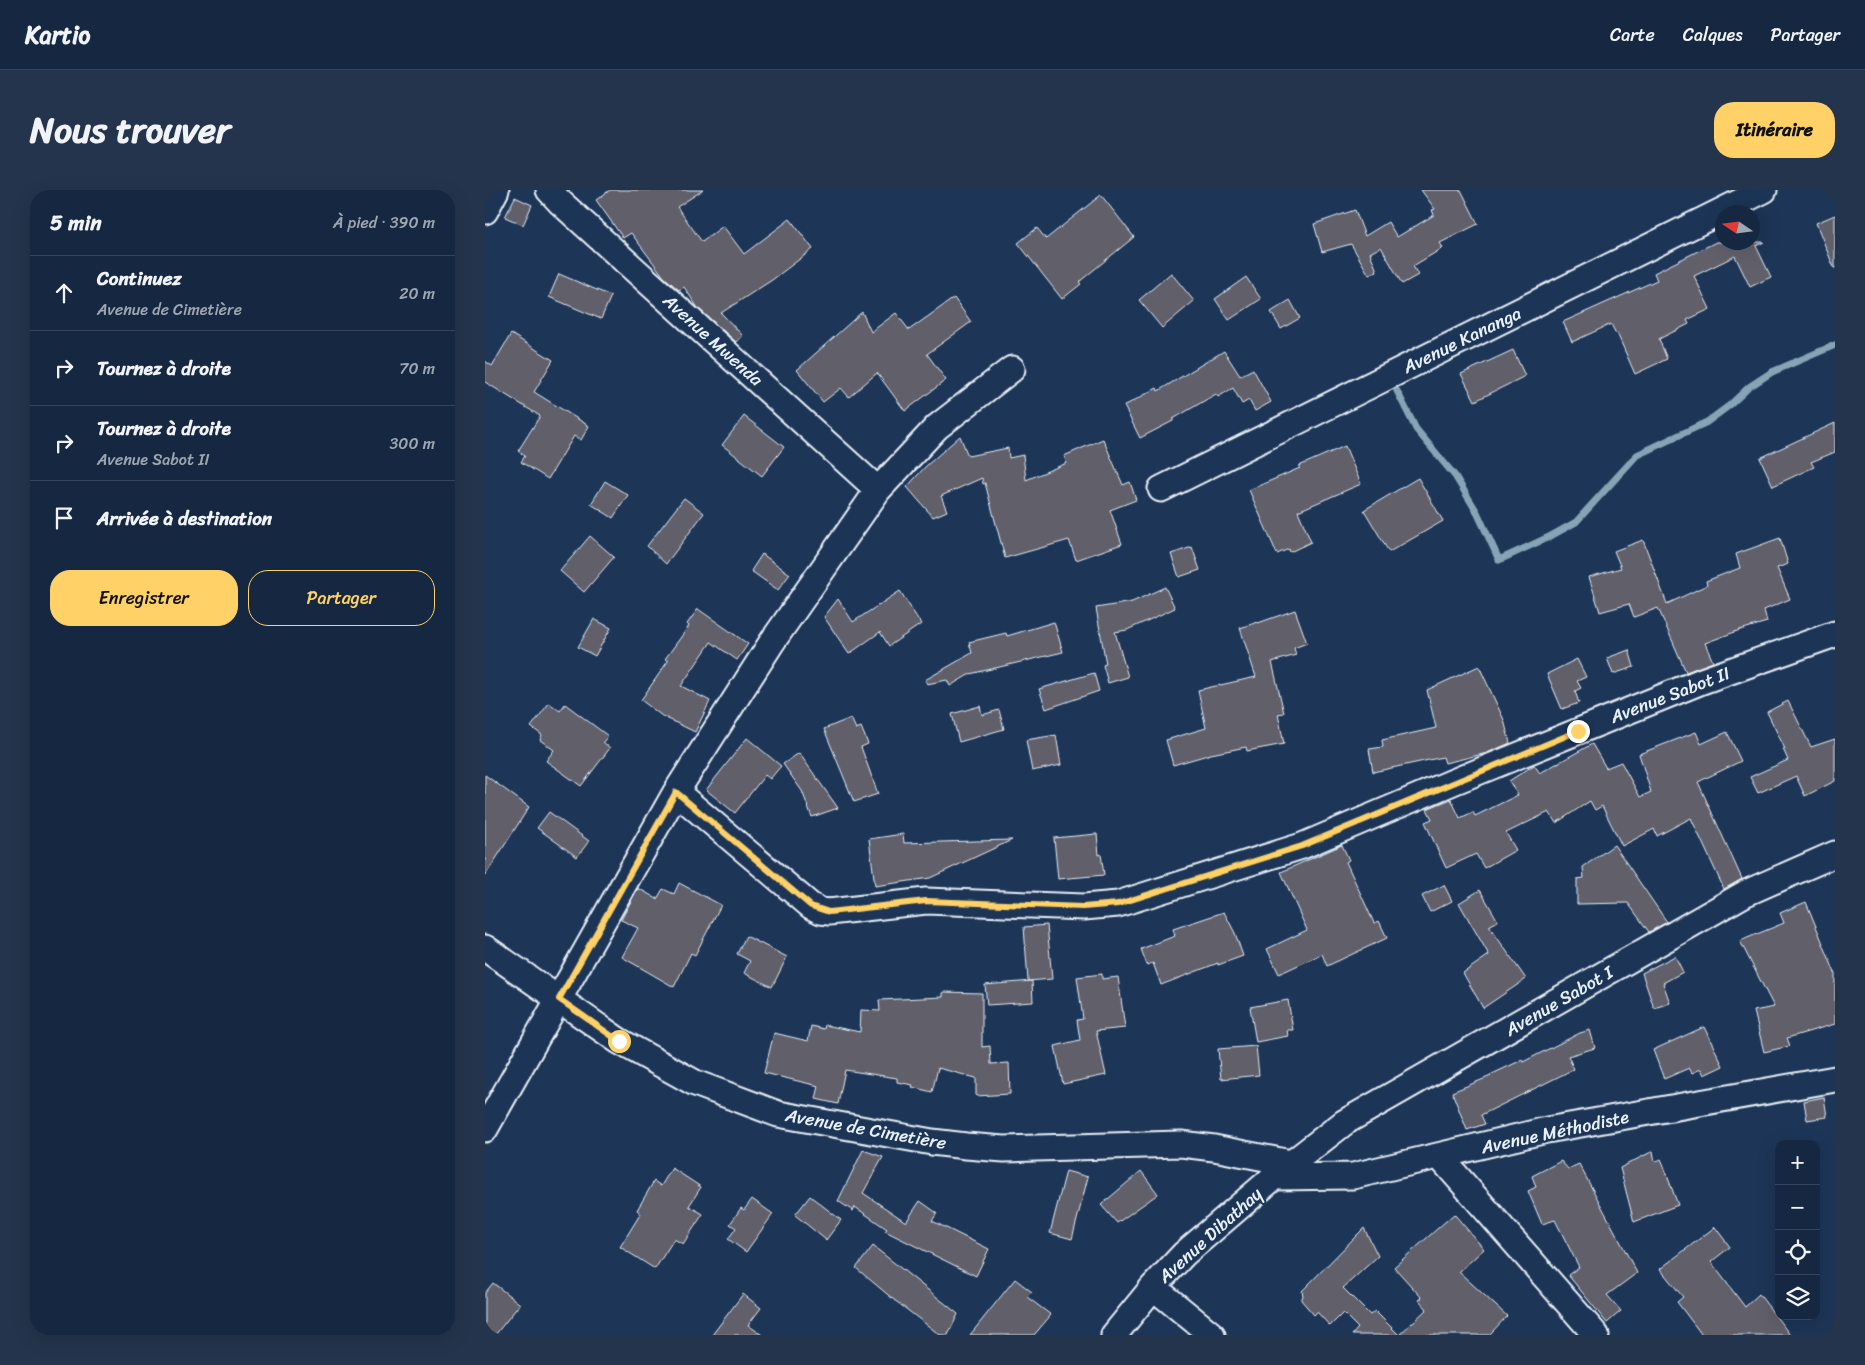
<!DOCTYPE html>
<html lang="fr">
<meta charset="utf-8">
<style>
:root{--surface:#162841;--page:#23344c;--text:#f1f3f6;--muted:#9ea6b1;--line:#35445a;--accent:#ffd166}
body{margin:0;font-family:Sriracha,sans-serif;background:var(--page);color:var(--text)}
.controls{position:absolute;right:15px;bottom:15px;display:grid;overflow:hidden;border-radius:10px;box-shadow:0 5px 20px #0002}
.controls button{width:45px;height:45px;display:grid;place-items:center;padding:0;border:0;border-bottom:1px solid var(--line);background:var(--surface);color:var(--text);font:25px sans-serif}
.compass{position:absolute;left:1230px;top:15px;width:45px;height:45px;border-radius:50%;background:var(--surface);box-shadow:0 5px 20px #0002;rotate:283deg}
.stop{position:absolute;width:15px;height:15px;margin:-11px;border:4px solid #ffd166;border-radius:50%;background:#fff}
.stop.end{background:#ffd166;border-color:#fff;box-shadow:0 1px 5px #0008}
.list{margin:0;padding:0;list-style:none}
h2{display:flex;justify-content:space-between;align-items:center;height:65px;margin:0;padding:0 20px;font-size:21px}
h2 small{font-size:16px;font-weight:400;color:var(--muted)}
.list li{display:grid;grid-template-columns:32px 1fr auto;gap:15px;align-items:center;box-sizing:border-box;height:75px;padding:0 20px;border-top:1px solid var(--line)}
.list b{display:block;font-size:19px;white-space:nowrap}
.list p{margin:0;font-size:16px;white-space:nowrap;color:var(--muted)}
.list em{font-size:16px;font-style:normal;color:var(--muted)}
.actions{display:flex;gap:10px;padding:15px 20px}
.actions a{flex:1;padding:11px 0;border:1px solid var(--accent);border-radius:20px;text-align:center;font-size:18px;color:var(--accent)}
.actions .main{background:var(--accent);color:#111}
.icon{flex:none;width:28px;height:28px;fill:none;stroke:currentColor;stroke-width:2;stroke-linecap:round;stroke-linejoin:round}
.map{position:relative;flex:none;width:1350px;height:1145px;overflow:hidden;border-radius:20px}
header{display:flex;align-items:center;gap:30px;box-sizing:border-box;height:70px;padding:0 25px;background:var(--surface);border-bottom:1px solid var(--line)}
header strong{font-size:24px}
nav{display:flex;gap:28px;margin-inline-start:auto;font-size:18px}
.intro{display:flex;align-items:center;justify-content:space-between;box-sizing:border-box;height:120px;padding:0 30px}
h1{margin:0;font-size:35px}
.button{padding:12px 22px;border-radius:20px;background:var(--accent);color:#111;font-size:18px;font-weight:700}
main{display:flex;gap:30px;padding:0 30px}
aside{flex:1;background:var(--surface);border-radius:20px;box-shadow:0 5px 20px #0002}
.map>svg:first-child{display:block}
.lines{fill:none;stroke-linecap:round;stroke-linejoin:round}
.stream{stroke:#86a4b5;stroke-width:7}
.building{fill:#605e6b;stroke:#e8f1f8}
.street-casing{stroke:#e8f1f8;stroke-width:29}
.street{stroke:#1d3557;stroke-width:25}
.route{stroke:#ffd166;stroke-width:6}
.labels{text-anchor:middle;stroke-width:4;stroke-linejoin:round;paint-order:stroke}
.street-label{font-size:18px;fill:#e8f1f8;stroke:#1d3557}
</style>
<header>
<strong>Kartio</strong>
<nav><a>Carte</a><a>Calques</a><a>Partager</a></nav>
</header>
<div class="intro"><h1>Nous trouver</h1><a class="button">Itinéraire</a></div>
<main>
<aside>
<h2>5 min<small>À pied · 390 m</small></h2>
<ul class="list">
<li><svg class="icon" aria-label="ahead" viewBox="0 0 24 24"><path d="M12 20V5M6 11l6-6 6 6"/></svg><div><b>Continuez</b><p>Avenue de Cimetière</p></div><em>20 m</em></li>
<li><svg class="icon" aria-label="right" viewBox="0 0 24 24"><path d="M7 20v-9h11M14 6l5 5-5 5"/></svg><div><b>Tournez à droite</b></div><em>70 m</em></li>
<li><svg class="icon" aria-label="right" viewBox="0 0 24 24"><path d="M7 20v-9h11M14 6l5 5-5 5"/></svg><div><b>Tournez à droite</b><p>Avenue Sabot II</p></div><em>300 m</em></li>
<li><svg class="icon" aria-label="arrive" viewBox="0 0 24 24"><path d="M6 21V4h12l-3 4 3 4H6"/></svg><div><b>Arrivée à destination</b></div></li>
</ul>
<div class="actions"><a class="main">Enregistrer</a><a>Partager</a></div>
</aside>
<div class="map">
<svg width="1350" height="1145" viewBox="0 0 1350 1145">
<rect width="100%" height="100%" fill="#1d3557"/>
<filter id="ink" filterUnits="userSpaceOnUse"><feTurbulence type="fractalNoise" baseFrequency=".02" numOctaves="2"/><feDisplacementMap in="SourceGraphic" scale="10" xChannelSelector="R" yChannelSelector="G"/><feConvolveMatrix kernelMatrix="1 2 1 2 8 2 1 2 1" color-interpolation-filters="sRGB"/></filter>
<g filter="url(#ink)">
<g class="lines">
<!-- stream -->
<path class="stream" d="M 912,201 L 931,239 L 970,286 L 992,322 L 1014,370 L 1064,347 L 1091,332 L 1152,265 L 1222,232 L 1245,215 L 1264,197 L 1287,182 L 1350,155"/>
</g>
<!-- building -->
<path class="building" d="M 125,0 L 218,0 L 192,17 L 217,52 L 238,36 L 259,64 L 305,29 L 328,59 L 287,90 L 236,123 L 258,146 L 251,152 L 213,118 L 199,97 L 194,100 L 179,87 L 146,43 L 138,48 L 111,10 Z
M 936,0 L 976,0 L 993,34 L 955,53 L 958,58 L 928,76 L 933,85 L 917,94 L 896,57 L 885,63 L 892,81 L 884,85 L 866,54 L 837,62 L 829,34 L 870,20 L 880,46 L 903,32 L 912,47 L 949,25 L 947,20 L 950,19 Z
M 616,5 L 649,47 L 594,92 L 596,94 L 577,109 L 533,53 L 552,38 L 561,49 Z
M 30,7 L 47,15 L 38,35 L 20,27 Z
M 1350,25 L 1350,78 L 1349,78 L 1331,33 Z
M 1231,52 L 1279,52 L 1271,56 L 1286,87 L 1265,97 L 1250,66 L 1209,86 L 1225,119 L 1202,130 L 1204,134 L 1174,149 L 1182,169 L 1150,184 L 1132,143 L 1131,144 L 1126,134 L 1087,152 L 1078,132 L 1172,90 L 1169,83 Z
M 686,83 L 709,111 L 677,138 L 654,110 Z
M 74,84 L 126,106 L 116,129 L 64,107 Z
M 761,87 L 776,109 L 744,130 L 730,109 Z
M 469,108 L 486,132 L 442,164 L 461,190 L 420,221 L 392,183 L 364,207 L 356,198 L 338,212 L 312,180 L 377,122 L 386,142 L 411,123 L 424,140 Z
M 805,110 L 815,128 L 796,139 L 786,122 Z
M 26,144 L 68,170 L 49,202 L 104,236 L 96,250 L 89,246 L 63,289 L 36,272 L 40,266 L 33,261 L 55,226 L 0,192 L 0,171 L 7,176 Z
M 1028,160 L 1040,186 L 990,211 L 976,184 Z
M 739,161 L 755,186 L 768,179 L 786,212 L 770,221 L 764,210 L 757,214 L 748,198 L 733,207 L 731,204 L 688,229 L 688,231 L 655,248 L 639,216 L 672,198 L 673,201 Z
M 259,226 L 299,257 L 277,286 L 237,255 Z
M 1350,233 L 1350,262 L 1326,272 L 1329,277 L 1288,296 L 1275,268 Z
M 475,246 L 483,266 L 523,258 L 524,268 L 538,265 L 541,290 L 582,273 L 579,266 L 618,249 L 638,295 L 645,292 L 651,310 L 625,320 L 637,354 L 591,370 L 584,350 L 520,368 L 500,293 L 498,294 L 497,288 L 456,306 L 462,321 L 448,327 L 422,297 L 440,277 Z
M 860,256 L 876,294 L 813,321 L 826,352 L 805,362 L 804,359 L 792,364 L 764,300 L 815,278 L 814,276 Z
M 933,288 L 958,331 L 904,362 L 879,320 Z
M 120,291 L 143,305 L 128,328 L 106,314 Z
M 199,308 L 219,323 L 181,374 L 162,356 Z
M 105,346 L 129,367 L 99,402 L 75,381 Z
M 1295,348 L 1303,374 L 1292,378 L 1305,409 L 1279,420 L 1282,432 L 1255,440 L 1220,453 L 1228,472 L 1201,482 L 1173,418 L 1149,427 L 1144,414 L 1115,422 L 1104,387 L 1136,378 L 1129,361 L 1158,350 L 1182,414 L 1222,395 L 1221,391 L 1255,378 L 1251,364 Z
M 707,357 L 715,380 L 694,387 L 686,364 Z
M 277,364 L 305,384 L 293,400 L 266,381 Z
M 680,397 L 690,418 L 642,440 L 630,442 L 643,487 L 623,493 L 618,475 L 621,474 L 611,418 L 647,412 Z
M 415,401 L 436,434 L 404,456 L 395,442 L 364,464 L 339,427 L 353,409 L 368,432 Z
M 213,419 L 263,454 L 252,470 L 226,452 L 196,496 L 225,511 L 210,542 L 177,526 L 156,510 L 183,471 L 180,469 L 204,436 L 202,434 Z
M 810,420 L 822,453 L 809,458 L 811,465 L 787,472 L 799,523 L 793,524 L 799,554 L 762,561 L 761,557 L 726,564 L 688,575 L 681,550 L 721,538 L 713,500 L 771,487 L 755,438 L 773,432 L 773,433 Z
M 109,429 L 126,438 L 110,466 L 93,457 Z
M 569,432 L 578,462 L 485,484 L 465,496 L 462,490 L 442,494 L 440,490 L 487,463 L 484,452 L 521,443 L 522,446 Z
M 1144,460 L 1149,477 L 1128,484 L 1122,468 Z
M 1092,469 L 1101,487 L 1092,491 L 1096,498 L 1090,501 L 1094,513 L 1077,519 L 1062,484 Z
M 994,476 L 1019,530 L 1025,553 L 1002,563 L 960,573 L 958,567 L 888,582 L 884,559 L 898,557 L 897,550 L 951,538 L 942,500 Z
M 609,483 L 614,501 L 561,519 L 554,499 Z
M 1303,511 L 1326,557 L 1350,549 L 1350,591 L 1320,606 L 1311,586 L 1273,603 L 1265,587 L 1303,570 L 1298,559 L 1300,559 L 1282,522 Z
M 64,513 L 75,521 L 80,514 L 123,546 L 118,552 L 125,558 L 96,596 L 61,571 L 69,560 L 55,550 L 57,545 L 46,537 Z
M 495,516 L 497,525 L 514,520 L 519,539 L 474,552 L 467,524 Z
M 366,528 L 371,539 L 376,537 L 383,554 L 376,557 L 393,604 L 369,612 L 339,539 Z
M 1211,542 L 1216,554 L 1242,542 L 1256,571 L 1213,592 L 1257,689 L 1239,699 L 1206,628 L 1172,646 L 1169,639 L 1137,656 L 1117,616 L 1110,620 L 1105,611 L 1071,633 L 1064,622 L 1021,643 L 1031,660 L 999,678 L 991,664 L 961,678 L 940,632 L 947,629 L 942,619 L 966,609 L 975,628 L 988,622 L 990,626 L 1033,605 L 1024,591 L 1049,575 L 1055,583 L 1107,554 L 1121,578 L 1136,572 L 1155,607 L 1166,602 L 1154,564 Z
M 571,545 L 576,575 L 547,581 L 541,550 Z
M 262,548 L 296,576 L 285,589 L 280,585 L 250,623 L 221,600 Z
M 314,563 L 353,618 L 327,627 L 317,601 L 298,574 Z
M 0,585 L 44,617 L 0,686 Z
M 64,622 L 104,651 L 92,667 L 52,638 Z
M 418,644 L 419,653 L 527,650 L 445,688 L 390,696 L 384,649 Z
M 612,644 L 614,665 L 616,664 L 619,685 L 573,689 L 569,648 Z
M 857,655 L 864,670 L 861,672 L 889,733 L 894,731 L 902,748 L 842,776 L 837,764 L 794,784 L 782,759 L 822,740 L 796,682 Z
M 1129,655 L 1182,732 L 1164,742 L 1143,713 L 1092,714 L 1092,689 L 1099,688 L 1098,677 Z
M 194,693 L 236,715 L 210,765 L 206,763 L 189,797 L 137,767 L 153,738 L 136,730 L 153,698 L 172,709 L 178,699 L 189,704 Z
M 959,695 L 967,711 L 945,722 L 937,706 Z
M 995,700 L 1013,731 L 1004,736 L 1041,789 L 998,818 L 978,783 L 1004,765 L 974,713 Z
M 1321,712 L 1350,783 L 1350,834 L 1302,848 L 1305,856 L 1279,862 L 1269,821 L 1289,817 L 1255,751 L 1299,733 L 1295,723 Z
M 739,722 L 750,743 L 758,766 L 733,775 L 733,773 L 676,795 L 668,773 L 662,775 L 656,759 L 690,746 L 688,739 Z
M 562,735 L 567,789 L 543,791 L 539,737 Z
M 261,746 L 302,767 L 287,797 L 259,783 L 265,771 L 252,764 Z
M 1190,766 L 1198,782 L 1178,793 L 1185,813 L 1169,818 L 1157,783 Z
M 617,784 L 617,789 L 633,787 L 640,838 L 611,841 L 621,885 L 578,894 L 570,856 L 595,850 L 592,830 L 598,829 L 592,787 Z
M 547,791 L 548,812 L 502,815 L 500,795 Z
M 458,802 L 497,803 L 497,857 L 505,856 L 506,874 L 524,873 L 525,904 L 491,906 L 491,888 L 453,878 L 447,902 L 427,897 L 428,895 L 412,892 L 412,888 L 360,880 L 353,914 L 331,909 L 334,896 L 279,883 L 289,843 L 323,851 L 326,836 L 339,839 L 340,835 L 375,842 L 376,820 L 395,821 L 394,810 L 458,807 Z
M 803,810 L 808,840 L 802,840 L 803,846 L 771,852 L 765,817 Z
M 1219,837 L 1238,876 L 1219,885 L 1216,879 L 1207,883 L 1204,878 L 1179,889 L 1168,860 Z
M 1105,840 L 1110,858 L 1083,866 L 1089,879 L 996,925 L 1000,934 L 982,940 L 967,902 L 1006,886 L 1005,885 L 1037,870 L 1038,872 L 1095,843 Z
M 771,856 L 774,885 L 736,889 L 733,859 Z
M 1339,907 L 1342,927 L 1322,930 L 1319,911 Z
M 378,960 L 398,967 L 378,1003 L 421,1032 L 435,1011 L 452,1023 L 447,1031 L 504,1059 L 491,1086 L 400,1041 L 402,1039 L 370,1017 L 368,1021 L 353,1011 Z
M 1168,961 L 1170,972 L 1176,969 L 1193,1015 L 1149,1032 L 1135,978 Z
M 1076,971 L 1083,979 L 1094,974 L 1152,1083 L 1122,1105 L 1136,1121 L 1122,1133 L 1083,1085 L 1094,1077 L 1070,1030 L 1057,1034 L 1043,1001 L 1051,997 L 1047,986 Z
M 187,978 L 216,997 L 204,1016 L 218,1024 L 198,1054 L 189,1049 L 170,1079 L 135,1057 L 156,1023 L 152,1020 L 169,991 L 176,996 Z
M 581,981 L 603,987 L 587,1049 L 565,1043 Z
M 656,981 L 673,1004 L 632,1033 L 616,1015 Z
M 325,1006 L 356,1030 L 341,1050 L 310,1025 Z
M 267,1009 L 288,1024 L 261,1062 L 243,1049 L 251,1038 L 245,1034 L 256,1018 L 259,1020 Z
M 969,1024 L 999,1059 L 974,1082 L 1022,1126 L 1004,1145 L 867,1145 L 873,1138 L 858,1123 L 845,1136 L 832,1122 L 829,1125 L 816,1110 L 818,1106 L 817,1101 L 879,1038 L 893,1066 L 858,1098 L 885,1125 L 890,1121 L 914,1145 L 942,1119 L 934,1110 L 937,1108 L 909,1077 Z
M 1230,1037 L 1245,1057 L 1226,1072 L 1260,1117 L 1274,1104 L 1305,1145 L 1217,1145 L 1192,1112 L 1198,1107 L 1175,1079 Z
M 388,1056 L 473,1124 L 463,1145 L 455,1145 L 408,1109 L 371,1078 Z
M 530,1089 L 547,1102 L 542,1107 L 566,1125 L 549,1145 L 485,1145 Z
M 8,1093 L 35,1114 L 10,1145 L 0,1145 L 0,1103 Z
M 258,1104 L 276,1118 L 263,1135 L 277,1145 L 227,1145 Z"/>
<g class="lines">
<defs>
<path id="street" d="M 64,0 L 75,12 L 393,300
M 0,21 L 11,0
M 676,299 L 1279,0
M 191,602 L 326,716 L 336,721 L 344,722 L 441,711 L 599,717 L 633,714 L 817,656 L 968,592 L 1217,491 L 1350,444
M 0,758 L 134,851 L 210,893 L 293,924 L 447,952 L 481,956 L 519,959 L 696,954 L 729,958 L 806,973
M 0,939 L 191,602 L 287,452 L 393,300 L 452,237 L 527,179
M 955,967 L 1111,1145
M 789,987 L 868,986 L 1062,940 L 1350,889
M 668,1097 L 727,1145
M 629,1145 L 668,1097 L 699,1064 L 789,987 L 860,932 L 1261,703 L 1350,664"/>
</defs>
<!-- street casing -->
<use href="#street" class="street-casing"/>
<!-- street -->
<use href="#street" class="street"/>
</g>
</g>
<g class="lines" filter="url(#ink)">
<!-- route -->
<path class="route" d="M 134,851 L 74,809 L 191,602 L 326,716 L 344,722 L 441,711 L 598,717 L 633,714 L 817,656 L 1093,541"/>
</g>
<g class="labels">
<!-- street labels -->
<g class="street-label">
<text transform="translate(228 150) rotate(42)" y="6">Avenue Mwenda</text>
<text transform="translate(977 150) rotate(-26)" y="6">Avenue Kananga</text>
<text transform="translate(1185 505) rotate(-21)" y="6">Avenue Sabot II</text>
<text transform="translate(1074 811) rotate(-30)" y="6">Avenue Sabot I</text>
<text transform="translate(381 939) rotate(10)" y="6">Avenue de Cimetière</text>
<text transform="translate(1070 942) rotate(-12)" y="6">Avenue Méthodiste</text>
<text transform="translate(725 1045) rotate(-42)" y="6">Avenue Dibathay</text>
</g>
</g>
</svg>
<div class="controls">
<button>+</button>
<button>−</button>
<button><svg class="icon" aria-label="locate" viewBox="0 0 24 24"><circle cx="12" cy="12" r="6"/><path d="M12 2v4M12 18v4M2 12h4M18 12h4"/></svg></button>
<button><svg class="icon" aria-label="layers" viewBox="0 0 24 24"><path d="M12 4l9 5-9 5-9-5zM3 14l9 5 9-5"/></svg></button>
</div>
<svg class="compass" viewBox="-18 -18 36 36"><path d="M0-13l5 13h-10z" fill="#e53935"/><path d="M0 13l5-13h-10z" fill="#9ea6b1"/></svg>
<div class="stop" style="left:134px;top:851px"></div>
<div class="stop end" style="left:1093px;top:541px"></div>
</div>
</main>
